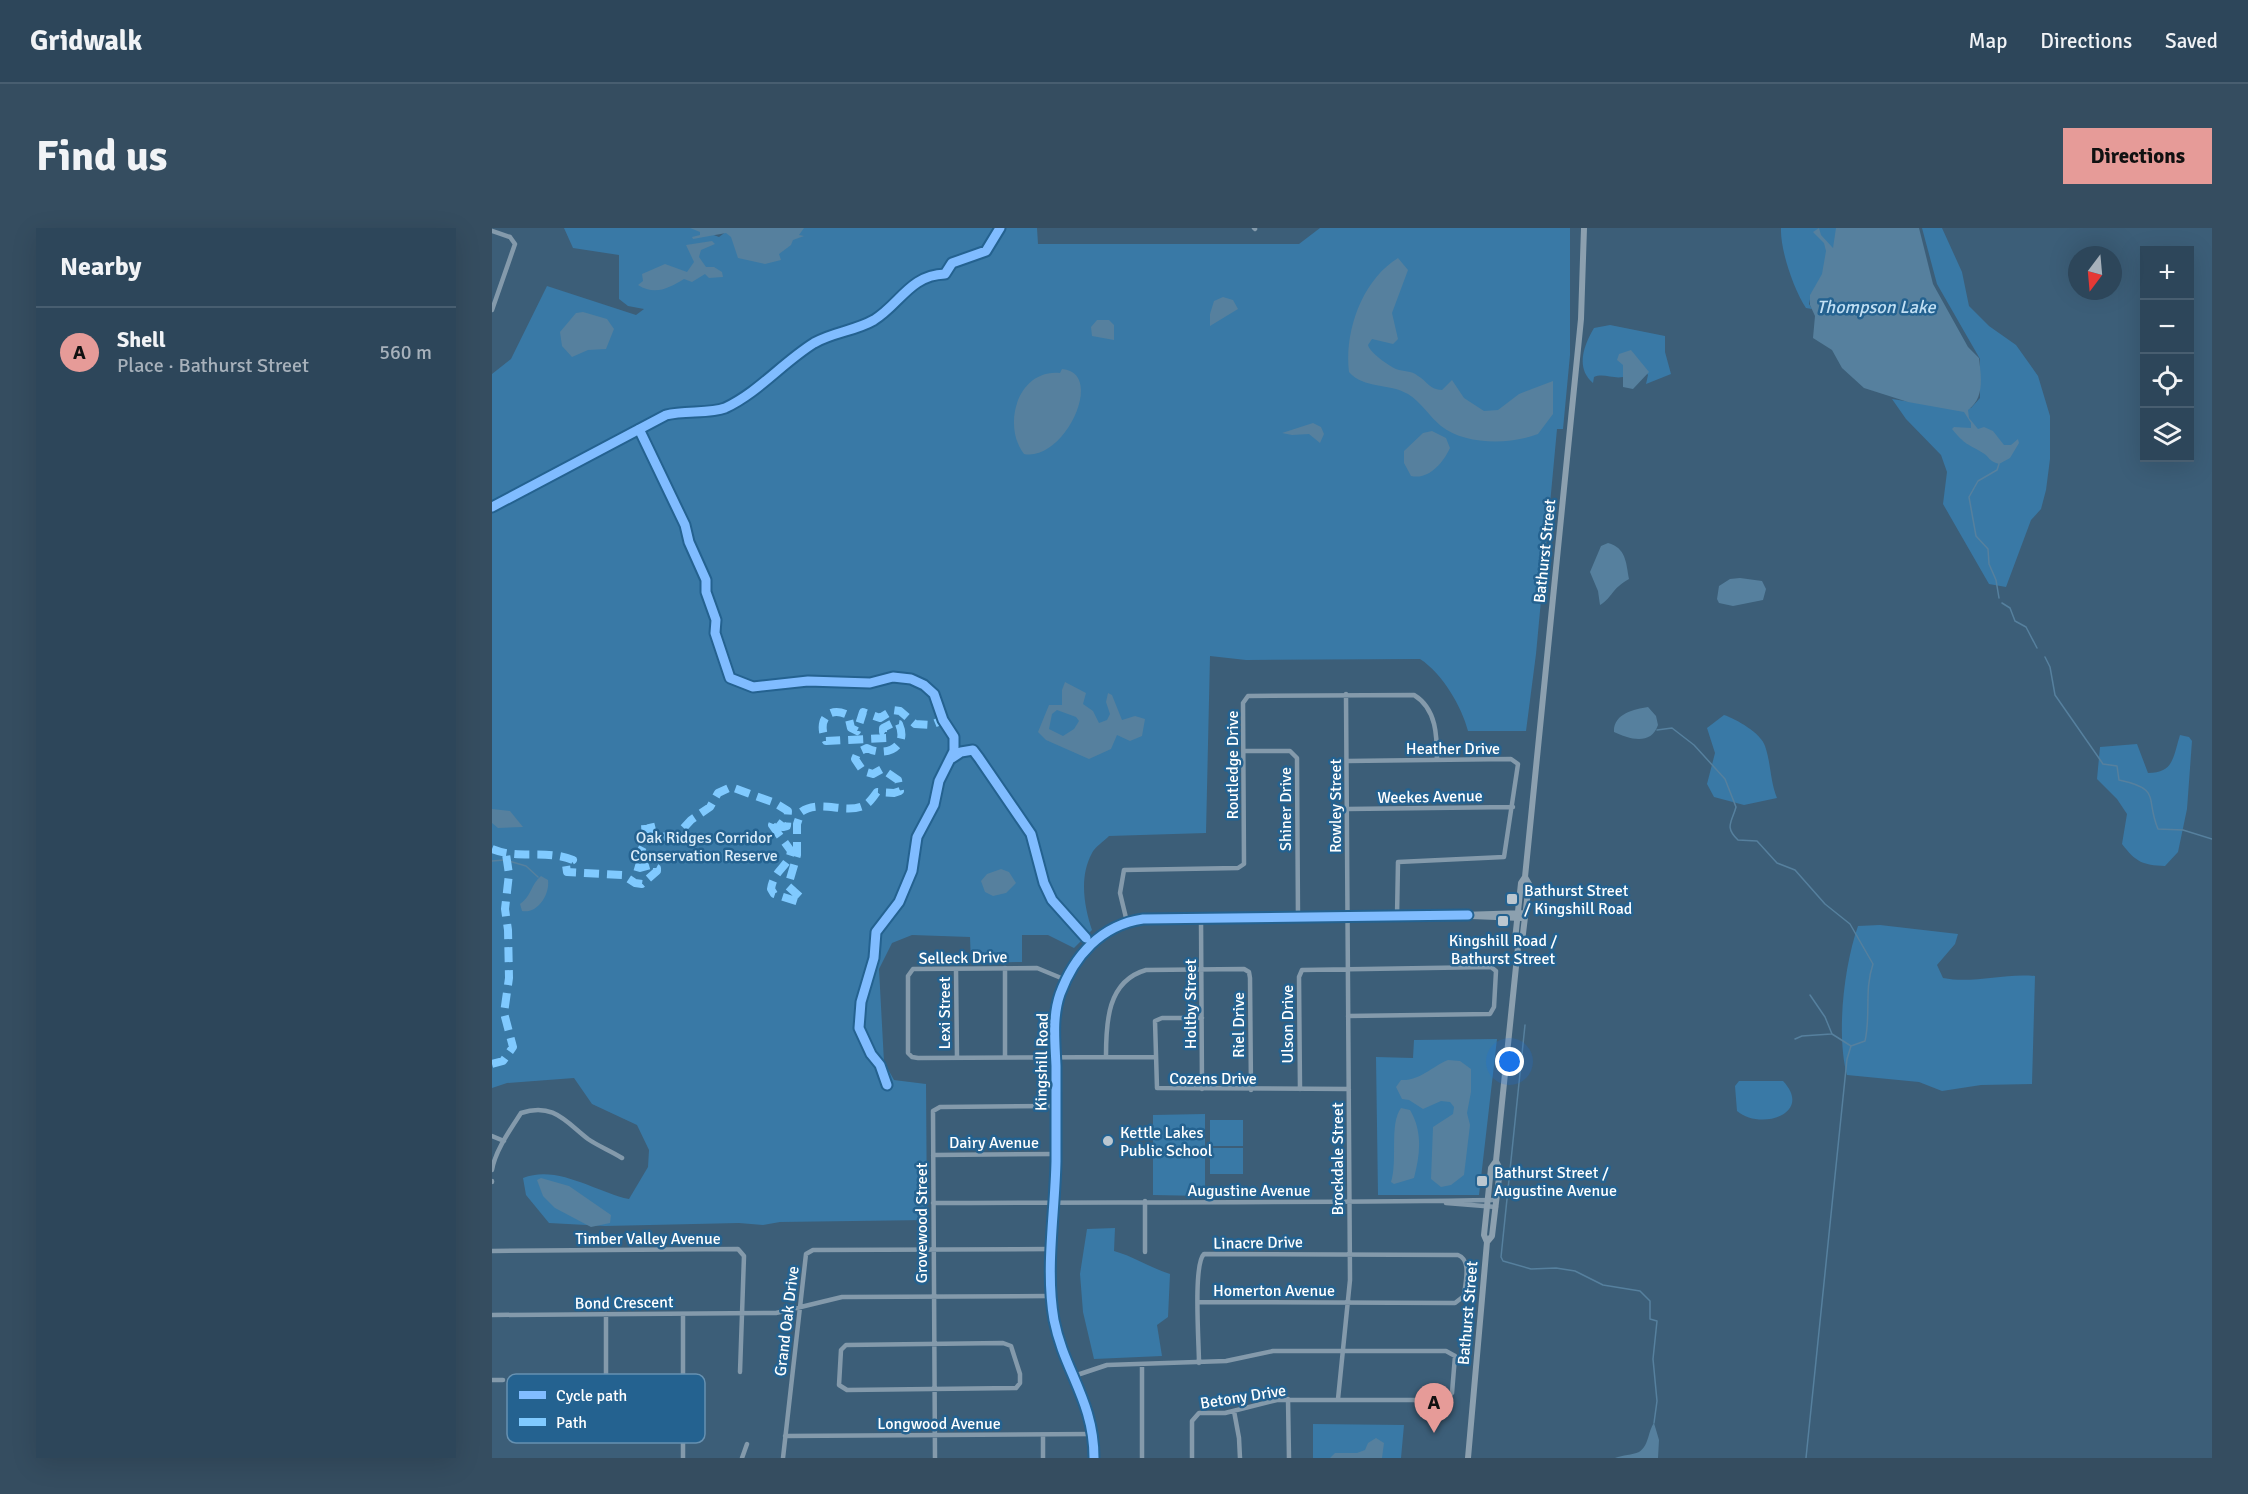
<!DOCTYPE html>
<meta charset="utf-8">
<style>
:root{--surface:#2d465a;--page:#354d60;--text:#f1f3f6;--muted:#a7b1bb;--line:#485e70;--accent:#e69b98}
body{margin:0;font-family:Signika,sans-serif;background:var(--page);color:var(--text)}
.controls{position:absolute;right:18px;top:18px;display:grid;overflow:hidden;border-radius:0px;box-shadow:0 6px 24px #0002}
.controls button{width:54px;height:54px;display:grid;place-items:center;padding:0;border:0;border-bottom:2px solid var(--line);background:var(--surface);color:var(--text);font:30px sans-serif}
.compass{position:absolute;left:1576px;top:18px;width:54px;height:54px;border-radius:50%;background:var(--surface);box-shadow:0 6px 24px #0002;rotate:196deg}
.you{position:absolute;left:1018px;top:834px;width:21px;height:21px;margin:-15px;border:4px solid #fff;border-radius:50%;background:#1a73e8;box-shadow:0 0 0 9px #1a73e833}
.badge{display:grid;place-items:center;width:39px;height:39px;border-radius:50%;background:var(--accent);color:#111;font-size:20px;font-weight:700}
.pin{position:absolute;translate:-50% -50px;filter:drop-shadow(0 2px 3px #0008)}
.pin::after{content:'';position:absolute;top:32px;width:21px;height:18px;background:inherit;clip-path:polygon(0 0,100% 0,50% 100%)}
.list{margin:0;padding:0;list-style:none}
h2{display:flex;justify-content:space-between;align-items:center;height:78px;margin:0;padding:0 24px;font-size:26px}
h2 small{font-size:20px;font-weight:400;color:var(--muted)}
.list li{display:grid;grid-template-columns:39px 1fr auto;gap:18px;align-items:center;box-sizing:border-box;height:90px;padding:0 24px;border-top:2px solid var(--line)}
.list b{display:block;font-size:22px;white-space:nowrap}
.list p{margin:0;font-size:20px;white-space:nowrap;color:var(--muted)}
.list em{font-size:20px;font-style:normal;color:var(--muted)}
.icon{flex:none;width:33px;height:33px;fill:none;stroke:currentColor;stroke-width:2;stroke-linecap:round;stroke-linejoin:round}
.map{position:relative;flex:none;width:1720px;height:1230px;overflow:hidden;border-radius:0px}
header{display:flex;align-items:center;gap:36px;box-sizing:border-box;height:84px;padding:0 30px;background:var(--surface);border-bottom:2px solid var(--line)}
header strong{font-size:28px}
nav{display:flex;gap:33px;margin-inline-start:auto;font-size:21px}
.intro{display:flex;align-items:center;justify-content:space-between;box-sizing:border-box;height:144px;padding:0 36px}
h1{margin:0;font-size:42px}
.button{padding:15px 27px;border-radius:0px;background:var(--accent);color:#111;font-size:21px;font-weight:700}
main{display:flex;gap:36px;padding:0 36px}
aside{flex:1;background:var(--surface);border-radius:0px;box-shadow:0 6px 24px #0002}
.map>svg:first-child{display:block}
.green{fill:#3979a6}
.water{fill:#56809e;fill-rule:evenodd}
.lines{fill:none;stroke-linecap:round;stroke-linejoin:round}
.stream{stroke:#56809e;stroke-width:1.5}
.street{stroke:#849aab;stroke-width:4.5}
.secondary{stroke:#8ca0af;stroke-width:6}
.quiet{stroke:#80caff;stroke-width:8;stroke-dasharray:15 8;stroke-linecap:butt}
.cycleway-casing{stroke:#246290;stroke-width:13}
.cycleway{stroke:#80bcff;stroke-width:9}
.poi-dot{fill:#bbc7d0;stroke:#246290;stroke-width:2}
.labels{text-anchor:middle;stroke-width:5;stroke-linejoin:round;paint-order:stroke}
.street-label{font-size:16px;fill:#fff;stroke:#246290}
.park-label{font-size:16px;fill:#daecf9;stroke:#246290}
.poi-label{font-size:16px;fill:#fff;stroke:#246290;text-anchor:start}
.water-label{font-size:18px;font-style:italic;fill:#c1dff3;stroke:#246290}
.key{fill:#246290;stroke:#6691b1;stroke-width:1.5}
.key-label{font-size:16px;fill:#fff}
</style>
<header>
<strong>Gridwalk</strong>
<nav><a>Map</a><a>Directions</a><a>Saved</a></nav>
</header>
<div class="intro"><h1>Find us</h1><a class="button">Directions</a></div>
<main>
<aside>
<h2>Nearby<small></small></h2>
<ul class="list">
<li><span class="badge">A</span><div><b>Shell</b><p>Place · Bathurst Street</p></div><em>560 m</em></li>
</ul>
</aside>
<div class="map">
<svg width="1720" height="1230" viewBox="0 0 1720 1230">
<rect width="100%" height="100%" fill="#3c5e78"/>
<!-- green -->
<path class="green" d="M 72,0 L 203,0 L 227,9 L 235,3 L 309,0 L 545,0 L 546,16 L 807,16 L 828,0 L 1078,0 L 1078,127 L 1071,201 L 1065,201 L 1044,426 L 1034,503 L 976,503 C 970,479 950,445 928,431 L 754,432 L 718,428 L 714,605 L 617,608 C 612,613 603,619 600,625 C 587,649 592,678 600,702 L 582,720 L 556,707 L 530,707 L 530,734 L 479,735 L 478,709 L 420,707 L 400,715 L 387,741 L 392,834 L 402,852 L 434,856 L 435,992 L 288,994 L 271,997 L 247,995 L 113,998 L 57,995 L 34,967 L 31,950 C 65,936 104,964 137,971 L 156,939 L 157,922 L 145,897 L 100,876 L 82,850 L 15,855 L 0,860 L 0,146 L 19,131 L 55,58 L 144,87 L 152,81 L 136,78 L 127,71 L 127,27 L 81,20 Z
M 1347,0 L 1343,18 L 1334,27 L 1333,46 L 1319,67 L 1317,76 L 1320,81 L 1314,80 C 1302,62 1288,22 1289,0 Z
M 1430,0 L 1450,0 L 1470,44 L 1477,78 L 1497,98 L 1524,117 L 1546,148 L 1558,188 L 1558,231 L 1554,262 L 1549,281 L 1539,292 L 1514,359 L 1497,356 L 1451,276 L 1455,244 L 1449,227 L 1414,191 L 1400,171 L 1464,181 L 1479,180 L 1488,170 L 1488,131 L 1445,56 Z
M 1118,97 L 1173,108 L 1173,124 L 1179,146 L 1154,156 L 1156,147 L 1154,144 L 1133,145 L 1131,149 C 1121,151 1111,145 1102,149 L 1101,155 C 1083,140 1092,117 1102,100 Z
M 1232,487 C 1244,491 1269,505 1273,518 C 1279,535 1278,553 1285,570 L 1252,577 L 1222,569 L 1215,556 L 1223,525 L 1215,500 Z
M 1688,507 L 1697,509 L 1700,513 L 1695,581 L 1686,624 L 1673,638 C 1650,637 1644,634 1630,616 L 1635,586 L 1625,571 L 1605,551 L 1608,519 L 1645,516 L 1656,545 C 1682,545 1681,529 1688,507 Z
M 1388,697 L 1466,706 L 1463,716 L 1445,737 L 1451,750 C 1481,756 1511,745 1543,748 L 1540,856 L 1489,857 L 1450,863 L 1427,854 L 1355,847 C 1344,806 1352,738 1366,698 Z
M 1005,811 L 987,967 L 886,967 L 884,829 L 921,830 L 922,812 Z
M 1247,853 L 1291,853 C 1322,886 1268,903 1245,883 L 1243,858 Z
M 713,886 L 713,968 L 661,967 L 661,887 Z
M 718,892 L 751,892 L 751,918 L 718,918 Z
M 718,920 L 751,920 L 751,946 L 718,946 Z
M 623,1000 L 622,1023 C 643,1029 656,1039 678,1046 L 676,1089 L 665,1097 L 670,1128 L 602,1131 L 591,1084 L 588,1046 L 595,1001 Z
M 821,1196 L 912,1197 L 909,1230 L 821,1230 Z"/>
<!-- water -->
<path class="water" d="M 198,0 L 312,0 L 307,7 L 312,8 L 301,12 L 299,17 L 287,26 L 289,32 L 273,36 L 246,30 L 239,9 L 234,5 L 201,11 L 200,9 L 208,7 L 208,4 Z
M 1327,0 L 1329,7 L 1341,20 L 1344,0 L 1427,0 L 1441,56 L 1476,119 L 1487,130 C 1489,148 1493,170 1476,182 L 1477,190 L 1486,201 L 1492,199 L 1501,203 L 1512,217 L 1519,217 L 1526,211 L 1527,215 L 1518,230 L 1507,236 C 1496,233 1498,229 1491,225 C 1475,215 1474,218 1460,201 L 1462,199 L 1479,200 L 1479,195 L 1472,184 L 1416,174 L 1372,160 L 1350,140 L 1340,122 L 1321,110 L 1323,88 L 1318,77 L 1318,67 L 1330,46 L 1334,23 L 1332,15 L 1321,4 Z
M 220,13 L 223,16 L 209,22 L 207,29 L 214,39 L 222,39 L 230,44 L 231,49 L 217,50 L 213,46 L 200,54 L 192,51 C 177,60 163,68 146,57 L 151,53 L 150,46 L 173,36 L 195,44 L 202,34 L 194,17 Z
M 906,30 L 916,42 L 900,85 L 906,111 L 901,116 L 880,111 L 876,117 C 878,125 896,137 904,141 C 912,144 919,142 926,148 C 935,153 938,162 950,162 L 960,152 L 972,170 L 992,183 L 1006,182 L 1027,166 L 1061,153 L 1061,186 L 1046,206 C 1018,217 973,217 949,198 C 937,188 929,174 916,166 C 897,155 872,161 857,144 C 852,104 870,52 906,30 Z
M 731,69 L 741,72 L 746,81 L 718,98 L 718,86 L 722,73 Z
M 91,84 L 115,91 L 122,101 L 114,121 L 96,122 L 80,129 L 70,118 L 68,104 L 84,85 Z
M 605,92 L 617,92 L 622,97 L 622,112 L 600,108 L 599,99 Z
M 1139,122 L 1157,144 L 1141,161 L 1131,159 L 1131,137 L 1125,132 L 1127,126 Z
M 570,141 C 614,144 573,234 532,226 C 510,198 525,141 568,145 Z
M 821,195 L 829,199 L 832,206 L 828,215 L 817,206 L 800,207 L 790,205 Z
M 940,203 L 954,210 L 958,220 C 951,235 937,252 919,248 L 912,235 L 912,223 L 931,205 Z
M 1116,315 C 1134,320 1134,334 1137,351 C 1120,360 1120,370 1108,377 L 1106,363 L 1098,344 L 1109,318 Z
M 1248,350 L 1270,353 L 1274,361 L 1271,372 L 1241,378 L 1227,375 L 1225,371 L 1227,358 L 1238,351 Z
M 573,454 L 594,465 L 591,476 L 601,483 L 607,495 L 615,492 L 618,486 L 614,474 L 616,465 L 620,467 L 630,492 L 643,488 L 653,491 L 650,508 L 638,513 L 625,507 L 619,521 L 597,531 L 554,512 L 546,504 L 557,477 L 570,477 L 570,462 ZM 565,482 L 584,489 L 587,493 L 582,501 L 571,508 L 557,501 L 560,486 Z
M 1156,479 L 1164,488 L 1166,497 C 1159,518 1137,511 1122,504 C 1121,486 1142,481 1156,479 Z
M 0,581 L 18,583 L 31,599 L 6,600 L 0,595 Z
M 509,641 L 517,644 L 524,655 L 514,665 L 501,668 L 493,664 L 489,653 L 495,646 Z
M 49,648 L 56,652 C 58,667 45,686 30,683 L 28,676 C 39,669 39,656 49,648 Z
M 956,832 L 968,833 L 979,841 L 979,864 L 975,885 L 978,897 L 972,947 L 959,957 L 949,959 L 939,951 L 941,899 L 961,886 L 962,879 L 958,874 L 949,873 L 931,881 L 917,872 L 910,871 L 904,859 L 909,852 C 928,853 939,839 956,832 Z
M 909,880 L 918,882 C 931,904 928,927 922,950 L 902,956 L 899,954 C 906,933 897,896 909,880 Z
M 49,950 L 77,958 L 119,987 L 118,995 L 99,999 L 63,980 L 51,968 L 45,952 Z
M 1162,1195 L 1167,1212 L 1166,1230 L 1123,1230 C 1131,1227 1140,1227 1147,1224 C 1157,1218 1156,1203 1162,1195 Z
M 884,1210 L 892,1215 L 890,1230 L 838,1230 L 843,1225 L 865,1225 L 873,1222 L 876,1215 Z"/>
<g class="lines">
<!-- stream -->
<path class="stream" d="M 1507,370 L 1504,352 L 1497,336 L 1496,321 L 1484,308 L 1477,269 L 1486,253 L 1505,242 L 1507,236
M 1510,375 L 1518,380 L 1523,393 L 1534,399 L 1545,420
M 1553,429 L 1558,439 L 1563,467 L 1611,536 L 1625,538 L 1627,552 C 1670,561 1653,570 1666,601 L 1691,602 L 1720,611
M 1165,502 L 1180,500 L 1202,517 L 1233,551 L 1244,579 C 1240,594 1232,599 1246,612 L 1265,613 L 1285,635 L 1303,642 L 1333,676 L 1358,696 L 1381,736 C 1372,762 1379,788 1373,813 L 1359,818 L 1340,806 L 1333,789 L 1318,767
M 0,633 L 12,632
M 17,633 L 34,638 L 46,649
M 1033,797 L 1009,1029 L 1011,1033 L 1039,1041 L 1064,1040 L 1083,1043 L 1111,1057 L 1148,1063 L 1158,1073 L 1158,1091 L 1165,1093 L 1161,1131 L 1165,1173 L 1162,1195
M 1303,811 L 1310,808 L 1339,806
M 1314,1230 L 1355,831 L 1359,818"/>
<!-- street -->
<path class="street" d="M 762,0 L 763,1
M 0,3 L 18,9 L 23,16 L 0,82
M 752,523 L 798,523 L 805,530 L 806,690
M 855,533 L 1019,531 L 1026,536 L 1012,629 L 906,634 L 905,689
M 855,581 L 1021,579
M 709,691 L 710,861
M 635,694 L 628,665 L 632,642 L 746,640 L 752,636 L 751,475 L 756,468 L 922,467 C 945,481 945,509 945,532
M 513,740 L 513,829
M 464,741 L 465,830
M 574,752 L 545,740 L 421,741 L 416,748 L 416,825 L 420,829 L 426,830 L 662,829
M 710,790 L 670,790 L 663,793 L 665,860 L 857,861
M 614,828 C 614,795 615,753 654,742 L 752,741 L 757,744 L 758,750 L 759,862
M 808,861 L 807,749 L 810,742 L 999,739 L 1004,743 L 1002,779 L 998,786 L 856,788
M 0,908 L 12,913
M 441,927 L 564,926
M 0,942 C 3,923 18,902 29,885 C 61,874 74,894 96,911 C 106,918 119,923 130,930
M 0,953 L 0,954
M 441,975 C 629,974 817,975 1004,972
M 954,975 L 1004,979
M 0,1023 L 246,1021 L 252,1028 L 248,1144
M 653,1024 L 653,973
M 707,1074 L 963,1075 L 972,1068 C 973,1055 980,1032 966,1027 L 712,1026 C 701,1036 707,1116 707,1135
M 114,1086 L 114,1181
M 191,1086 L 191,1230
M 0,1087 L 284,1085 L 350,1069 L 559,1068
M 511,1115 L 519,1118 L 528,1146 L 528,1155 L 524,1160 L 355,1162 L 347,1157 L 349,1122 L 354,1117 Z
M 650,1137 L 650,1230
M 582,1148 L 615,1137 L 734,1133 L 781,1123 L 954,1123 L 963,1128 L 960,1165 L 953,1172 L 785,1172 L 733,1185 L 707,1185 L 700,1193 L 700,1230
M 0,1152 L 11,1152
M 100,1152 L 114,1152
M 796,1171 L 797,1230
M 846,1171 L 858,1052 L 854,466
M 742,1183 L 747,1210 L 748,1230
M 551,1207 L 551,1230
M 293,1208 L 602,1206
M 250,1230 L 255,1216
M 291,1230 L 314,1026 L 321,1022 L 561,1021
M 443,1230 L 441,883 L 448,879 L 564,878"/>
<!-- secondary -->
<path class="secondary" d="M 979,688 L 1029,690
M 1026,719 L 1023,712 L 1029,655 L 1033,649 L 1089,91 L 1092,0
M 995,1014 L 1000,1008 L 1008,941 L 1004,933 L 1026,719 L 1030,714 L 1037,656 L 1033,649
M 602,1230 L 598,1189 L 566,1108 L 559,1068 L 564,933 L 563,787 L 572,758 L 593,722 L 618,701 L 651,691 L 905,689 L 1033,685
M 976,1230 L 995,1014 L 992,1007 L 999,940 L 1004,933"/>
<!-- quiet -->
<path class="quiet" d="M 0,621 C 26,632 54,621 81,632 L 74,637 L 75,644 L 131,647 L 143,655 L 150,656 L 165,643 L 165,640 L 159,637 L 148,640 L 141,638 L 154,613 L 153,596 L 158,594 L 161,606 L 165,610 L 186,606 L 199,592 L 218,579 L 226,565 L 239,559 L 283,575 L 296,583 L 295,598 L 291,599 L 282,592 L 280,597 L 299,623 C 297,639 282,641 279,661 L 282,666 L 307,674 L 308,669 L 296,658 L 305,627 L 305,596 L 309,584 C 327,571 352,586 371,578 C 377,576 381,569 385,564 L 402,565 L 408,563 L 406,552 L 390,541 L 381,546 L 371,543 L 363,531 L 366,524 L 375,520 C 394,530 417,519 407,496 L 401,495 L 391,500 L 391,504 L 396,507 L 395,510 L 334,513 C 325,494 335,477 356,487 L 359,500 L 365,503 L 371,484 L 388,490 L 401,482 L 408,483 L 423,496 L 439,497 L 451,492
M 0,836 L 11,833 L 21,819 L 12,785 L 17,750 L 16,702 L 13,681 L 17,646 L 14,626"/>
<defs>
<path id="cycleway" d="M 147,201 L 193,297 L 197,314 L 214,352 L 214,364 L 224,392 L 223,405 L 238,450 L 261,459 L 316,453 L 378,455 L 401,449 L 419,451 L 432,457 L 442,466 L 451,492 L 462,509 L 462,523 L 447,553 L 442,577 L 425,609 L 420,643 L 407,674 L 384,704 L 382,730 L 369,774 L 367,800 L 379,826 L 388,837 L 395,857
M 0,279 L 174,187 C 192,182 218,186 233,180 C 267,164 290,135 322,115 C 341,104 363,103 382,92 C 408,76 418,47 453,46 L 460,35 L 494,23 L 508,0
M 460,530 L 469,524 L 481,522 L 487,530 L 539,606 L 552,655 L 560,672 L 594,710
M 602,1230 C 602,1173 572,1143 562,1092 C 553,1041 563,985 564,933 C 564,902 564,870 564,838 C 563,814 560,789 568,766 C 582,728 609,697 651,691 L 976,687"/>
</defs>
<!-- cycleway casing -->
<use href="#cycleway" class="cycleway-casing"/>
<!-- cycleway -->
<use href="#cycleway" class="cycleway"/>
</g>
<!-- markers -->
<g class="poi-dot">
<rect x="1014" y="665" width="12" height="12" rx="3"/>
<rect x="1005" y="687" width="12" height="12" rx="3"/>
<circle cx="616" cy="913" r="6"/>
<rect x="984" y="947" width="12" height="12" rx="3"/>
</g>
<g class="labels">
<!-- street labels -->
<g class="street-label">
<text transform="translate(1052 323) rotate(-84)" y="6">Bathurst Street</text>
<text x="961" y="526">Heather Drive</text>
<text transform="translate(740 537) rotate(-90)" y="6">Routledge Drive</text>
<text transform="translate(938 568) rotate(-1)" y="6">Weekes Avenue</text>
<text transform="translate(843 578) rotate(-90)" y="6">Rowley Street</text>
<text transform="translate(793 581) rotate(-90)" y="6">Shiner Drive</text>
<text transform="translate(471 729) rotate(-1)" y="6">Selleck Drive</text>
<text transform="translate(698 776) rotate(-90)" y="6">Holtby Street</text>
<text transform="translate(452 785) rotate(-90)" y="6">Lexi Street</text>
<text transform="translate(795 796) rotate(-90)" y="6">Ulson Drive</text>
<text transform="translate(746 797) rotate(-90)" y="6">Riel Drive</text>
<text transform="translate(549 834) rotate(-89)" y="6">Kingshill Road</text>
<text x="721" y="856">Cozens Drive</text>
<text x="502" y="920">Dairy Avenue</text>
<text transform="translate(845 931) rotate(-90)" y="6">Brockdale Street</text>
<text x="757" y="968">Augustine Avenue</text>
<text transform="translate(429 995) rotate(-90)" y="6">Grovewood Street</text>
<text x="156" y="1016">Timber Valley Avenue</text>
<text transform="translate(766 1014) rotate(-1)" y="6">Linacre Drive</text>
<text x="782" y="1068">Homerton Avenue</text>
<text transform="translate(132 1074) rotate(-1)" y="6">Bond Crescent</text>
<text transform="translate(975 1085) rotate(-85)" y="6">Bathurst Street</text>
<text transform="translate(294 1093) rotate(-83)" y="6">Grand Oak Drive</text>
<text transform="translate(751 1168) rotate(-9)" y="6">Betony Drive</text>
<text x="447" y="1201">Longwood Avenue</text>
</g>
<!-- park labels -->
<g class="park-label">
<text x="212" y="615">Oak Ridges Corridor<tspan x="212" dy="18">Conservation Reserve</tspan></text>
</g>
<!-- poi labels -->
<g class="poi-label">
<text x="1032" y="668">Bathurst Street<tspan x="1032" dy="18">/ Kingshill Road</tspan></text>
<text x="1011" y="718" text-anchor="middle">Kingshill Road /<tspan x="1011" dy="18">Bathurst Street</tspan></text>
<text x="628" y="910">Kettle Lakes<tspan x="628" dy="18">Public School</tspan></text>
<text x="1002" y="950">Bathurst Street /<tspan x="1002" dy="18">Augustine Avenue</tspan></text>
</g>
<!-- water labels -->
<g class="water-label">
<text x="1384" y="85">Thompson Lake</text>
</g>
</g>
<!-- legend -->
<rect x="15" y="1146" width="198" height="69" rx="9" class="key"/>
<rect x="27" y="1163" width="27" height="8" fill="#80bcff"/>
<rect x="27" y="1190" width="27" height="8" fill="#80caff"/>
<g class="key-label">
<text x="64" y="1173">Cycle path</text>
<text x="64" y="1200">Path</text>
</g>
</svg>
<div class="controls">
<button>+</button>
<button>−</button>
<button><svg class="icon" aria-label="locate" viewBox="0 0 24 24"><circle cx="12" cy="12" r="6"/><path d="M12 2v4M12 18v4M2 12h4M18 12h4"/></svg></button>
<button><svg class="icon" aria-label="layers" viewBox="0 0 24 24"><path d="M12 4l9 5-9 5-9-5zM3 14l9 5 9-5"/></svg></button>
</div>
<svg class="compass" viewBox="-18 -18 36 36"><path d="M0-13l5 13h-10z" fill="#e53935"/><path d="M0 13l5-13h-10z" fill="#a7b1bb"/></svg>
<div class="you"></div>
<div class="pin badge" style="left:942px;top:1205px">A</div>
</div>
</main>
